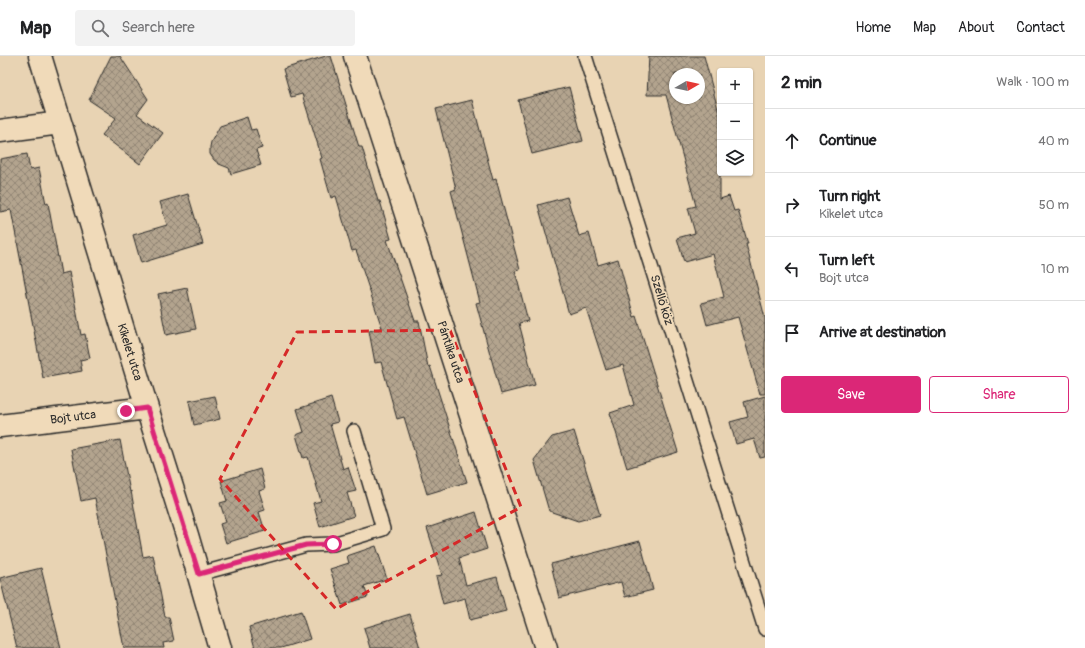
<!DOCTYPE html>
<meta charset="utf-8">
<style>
:root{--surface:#fff;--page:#f2f2f2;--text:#202124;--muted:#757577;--line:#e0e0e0;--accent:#db2777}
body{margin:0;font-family:Pangolin,sans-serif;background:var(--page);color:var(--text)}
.controls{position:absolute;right:12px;top:12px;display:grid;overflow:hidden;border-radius:4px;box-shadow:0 1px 3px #0004}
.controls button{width:36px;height:36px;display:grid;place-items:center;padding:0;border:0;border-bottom:1px solid var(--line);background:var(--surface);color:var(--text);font:20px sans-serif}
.compass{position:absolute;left:669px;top:12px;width:36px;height:36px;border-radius:50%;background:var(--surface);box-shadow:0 1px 3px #0004;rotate:81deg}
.stop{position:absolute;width:12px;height:12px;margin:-9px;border:3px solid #db2777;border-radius:50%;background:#fff}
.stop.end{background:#db2777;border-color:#fff;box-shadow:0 1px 4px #0008}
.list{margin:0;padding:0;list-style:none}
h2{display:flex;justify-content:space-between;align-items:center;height:52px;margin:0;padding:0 16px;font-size:17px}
h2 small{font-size:13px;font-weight:400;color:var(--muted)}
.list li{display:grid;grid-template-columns:26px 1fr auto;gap:12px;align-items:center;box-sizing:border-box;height:64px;padding:0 16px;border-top:1px solid var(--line)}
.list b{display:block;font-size:15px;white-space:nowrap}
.list p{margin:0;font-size:13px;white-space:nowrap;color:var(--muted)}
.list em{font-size:13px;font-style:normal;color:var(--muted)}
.actions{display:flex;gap:8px;padding:12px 16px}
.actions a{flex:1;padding:9px 0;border:1px solid var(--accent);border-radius:4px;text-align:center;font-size:14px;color:var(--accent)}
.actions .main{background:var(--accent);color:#fff}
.icon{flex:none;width:22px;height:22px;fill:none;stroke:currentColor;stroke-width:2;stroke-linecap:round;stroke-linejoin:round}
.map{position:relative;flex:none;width:765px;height:592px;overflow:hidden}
header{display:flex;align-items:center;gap:24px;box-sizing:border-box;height:56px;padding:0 20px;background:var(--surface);border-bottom:1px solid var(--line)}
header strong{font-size:19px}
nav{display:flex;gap:22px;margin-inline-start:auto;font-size:14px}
.search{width:280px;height:36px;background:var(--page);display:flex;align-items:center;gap:10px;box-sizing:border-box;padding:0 14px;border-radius:4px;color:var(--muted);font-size:15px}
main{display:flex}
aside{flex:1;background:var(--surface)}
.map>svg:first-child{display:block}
.building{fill:url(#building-cross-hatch);stroke:#2b2b2b;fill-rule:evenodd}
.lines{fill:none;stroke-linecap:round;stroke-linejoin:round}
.lane-casing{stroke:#2b2b2b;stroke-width:16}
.street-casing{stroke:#2b2b2b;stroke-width:25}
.lane{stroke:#f0dab9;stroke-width:13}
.street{stroke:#f0dab9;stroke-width:22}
.route{stroke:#db2777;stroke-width:5}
.marked{fill:none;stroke:#d62828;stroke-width:3;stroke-dasharray:8 5;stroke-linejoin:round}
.labels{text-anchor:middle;stroke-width:3.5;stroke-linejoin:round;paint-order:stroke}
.street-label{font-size:12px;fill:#2b2b2b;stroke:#f0dab9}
</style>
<header>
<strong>Map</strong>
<div class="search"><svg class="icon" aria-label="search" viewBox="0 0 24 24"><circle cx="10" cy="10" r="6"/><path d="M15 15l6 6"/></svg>Search here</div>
<nav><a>Home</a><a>Map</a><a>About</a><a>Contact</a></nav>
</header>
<main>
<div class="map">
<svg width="765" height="592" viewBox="0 0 765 592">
<defs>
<pattern id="building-cross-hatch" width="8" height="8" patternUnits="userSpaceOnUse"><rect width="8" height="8" fill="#b3a48e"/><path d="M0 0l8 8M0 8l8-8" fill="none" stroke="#928674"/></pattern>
</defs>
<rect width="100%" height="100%" fill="#e8d3b3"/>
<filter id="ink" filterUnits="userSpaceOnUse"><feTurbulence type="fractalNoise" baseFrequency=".025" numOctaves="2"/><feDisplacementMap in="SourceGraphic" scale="8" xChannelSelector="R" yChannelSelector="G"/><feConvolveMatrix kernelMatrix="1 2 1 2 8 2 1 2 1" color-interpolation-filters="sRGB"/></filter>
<g filter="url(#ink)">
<!-- building -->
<path class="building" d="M 111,0 L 120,0 L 148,43 L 137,58 L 163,77 L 140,108 L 102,79 L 116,62 L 89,44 Z
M 326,0 L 331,0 L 359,91 L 362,91 L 378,145 L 380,145 L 391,183 L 387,184 L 415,265 L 419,265 L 428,311 L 430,310 L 467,426 L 427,438 L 404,361 L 397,363 L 381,306 L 375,307 L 369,275 L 382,272 L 356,194 L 352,195 L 336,140 L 331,142 L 320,103 L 322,102 L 302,38 L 291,41 L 283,13 Z
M 649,0 L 704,0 L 720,61 L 720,143 L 729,140 L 734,155 L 738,154 L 748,188 L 746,188 L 765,262 L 765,338 L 760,338 L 738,261 L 707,269 L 701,247 L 724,241 L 713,198 L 684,206 L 677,182 L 695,177 L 688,152 L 696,150 L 666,39 L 647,39 ZM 675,18 L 699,18 L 699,42 L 675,42 Z
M 569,31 L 583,85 L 532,98 L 518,44 Z
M 472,44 L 493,124 L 496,123 L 520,214 L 515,215 L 528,265 L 519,267 L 535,329 L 501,338 L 476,247 L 480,246 L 451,135 L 456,133 L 436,53 Z
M 247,61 L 251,74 L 256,73 L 262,92 L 256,94 L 261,109 L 231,118 L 229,112 L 219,108 L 214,104 L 210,98 L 210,91 L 211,86 L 220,70 Z
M 27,98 L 30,114 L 39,112 L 46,148 L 48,147 L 61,218 L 69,216 L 81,279 L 85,278 L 90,302 L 80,304 L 82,315 L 43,322 L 11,154 L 0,156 L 0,103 Z
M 188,138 L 203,188 L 141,207 L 133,179 L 167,169 L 160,146 Z
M 567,141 L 579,180 L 589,177 L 598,209 L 618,203 L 634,261 L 636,260 L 678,396 L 627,412 L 610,357 L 634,349 L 623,309 L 606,314 L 586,252 L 569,258 L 538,149 Z
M 187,232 L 196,273 L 166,279 L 158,238 Z
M 215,340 L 220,363 L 194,369 L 189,345 Z
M 765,340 L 765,401 L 760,402 L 754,383 L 736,388 L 730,366 L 748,361 L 744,346 Z
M 331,342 L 338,366 L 330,368 L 343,413 L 348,411 L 356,435 L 347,437 L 354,460 L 320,471 L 313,447 L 321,445 L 308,401 L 303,402 L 296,379 L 304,376 L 297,353 Z
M 574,375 L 600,459 L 578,465 L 549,455 L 534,404 L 552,381 Z
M 120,384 L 130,436 L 131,435 L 143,501 L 153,499 L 165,561 L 169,561 L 174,585 L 163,587 L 164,592 L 124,592 L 95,442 L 81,445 L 71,393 Z
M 260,413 L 265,433 L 259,435 L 265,454 L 259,456 L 265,475 L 226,487 L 220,468 L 226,466 L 220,447 L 227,445 L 221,425 Z
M 476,456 L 487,493 L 459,502 L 466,529 L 497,521 L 506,555 L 470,564 L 465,542 L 443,548 L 436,520 L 442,519 L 427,472 Z
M 640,485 L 653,534 L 625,541 L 621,526 L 559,542 L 551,508 Z
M 376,490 L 387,523 L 364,530 L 368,541 L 342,549 L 330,513 L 349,507 L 347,500 Z
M 41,512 L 61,592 L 17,592 L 0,522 Z
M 301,555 L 310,583 L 281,592 L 255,592 L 249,571 Z
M 410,558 L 420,592 L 370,592 L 364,572 Z"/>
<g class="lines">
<defs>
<path id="lane" d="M 585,0 L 765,573
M 199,518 L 306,489 L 333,488 L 383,473 L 354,375"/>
<path id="street" d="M 40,0 L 147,352 L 187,479 L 220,592
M 355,0 L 546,592
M 0,75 L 60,67
M 0,370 L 147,352"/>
</defs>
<!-- lane casing -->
<use href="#lane" class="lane-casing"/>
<!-- street casing -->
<use href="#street" class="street-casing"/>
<!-- lane -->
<use href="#lane" class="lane"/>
<!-- street -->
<use href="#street" class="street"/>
</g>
</g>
<g class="lines" filter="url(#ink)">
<!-- route -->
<path class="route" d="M 126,355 L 147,352 L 199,518 L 306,489 L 333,488"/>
</g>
<!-- marked area -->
<path class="marked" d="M 450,274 L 521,451 L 336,553 L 220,423 L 297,276 Z"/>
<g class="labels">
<!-- street labels -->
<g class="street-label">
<text transform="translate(662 244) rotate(73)" y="4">Szellő köz</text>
<text transform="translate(130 296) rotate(73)" y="4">Kikelet utca</text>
<text transform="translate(451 296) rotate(72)" y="4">Pántlika utca</text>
<text transform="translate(73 361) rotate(-7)" y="4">Bojt utca</text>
</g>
</g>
</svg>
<div class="controls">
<button>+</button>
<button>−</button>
<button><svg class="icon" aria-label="layers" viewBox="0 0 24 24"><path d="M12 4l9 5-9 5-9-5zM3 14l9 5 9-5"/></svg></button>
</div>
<svg class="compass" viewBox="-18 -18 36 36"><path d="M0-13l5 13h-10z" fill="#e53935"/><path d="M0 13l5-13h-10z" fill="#757577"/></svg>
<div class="stop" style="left:333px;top:488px"></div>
<div class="stop end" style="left:126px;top:355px"></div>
</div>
<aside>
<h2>2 min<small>Walk · 100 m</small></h2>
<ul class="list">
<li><svg class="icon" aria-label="ahead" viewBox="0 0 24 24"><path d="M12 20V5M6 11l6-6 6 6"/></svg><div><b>Continue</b></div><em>40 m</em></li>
<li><svg class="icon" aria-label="right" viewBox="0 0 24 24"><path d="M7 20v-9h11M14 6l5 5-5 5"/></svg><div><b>Turn right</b><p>Kikelet utca</p></div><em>50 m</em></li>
<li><svg class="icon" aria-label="left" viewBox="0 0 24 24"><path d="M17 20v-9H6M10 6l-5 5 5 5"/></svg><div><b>Turn left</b><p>Bojt utca</p></div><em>10 m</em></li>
<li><svg class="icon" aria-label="arrive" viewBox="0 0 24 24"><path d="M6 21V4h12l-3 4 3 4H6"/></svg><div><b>Arrive at destination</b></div></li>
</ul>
<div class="actions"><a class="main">Save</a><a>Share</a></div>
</aside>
</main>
